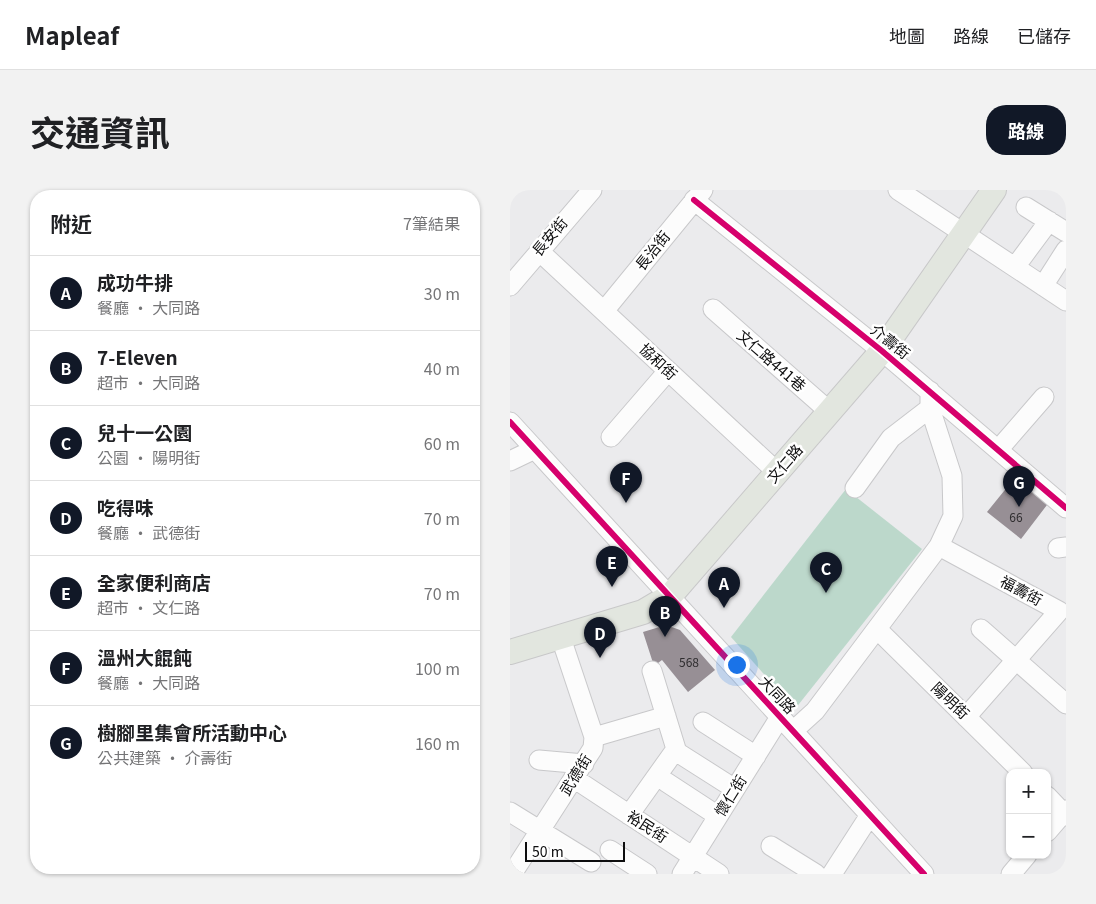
<!DOCTYPE html>
<html lang="zh-TW">
<meta charset="utf-8">
<style>
:root{--surface:#fff;--page:#f2f2f2;--text:#202124;--muted:#757577;--line:#e0e0e0;--accent:#111827}
body{margin:0;font-family:Georgia,"Noto Sans TC",serif;background:var(--page);color:var(--text)}
.controls{position:absolute;right:15px;bottom:15px;display:grid;overflow:hidden;border-radius:10px;box-shadow:0 1px 4px #0004}
.controls button{width:45px;height:45px;display:grid;place-items:center;padding:0;border:0;border-bottom:1px solid var(--line);background:var(--surface);color:var(--text);font:25px sans-serif}
.scale{position:absolute;left:15px;bottom:12px;width:100px;box-sizing:border-box;padding-left:5px;border:2px solid #0e0e0f;border-top:0;font-size:14px;line-height:18px;white-space:nowrap;color:#0e0e0f;-webkit-text-stroke:4px #fff;paint-order:stroke}
.you{position:absolute;left:226px;top:474px;width:18px;height:18px;margin:-12px;border:4px solid #fff;border-radius:50%;background:#1a73e8;box-shadow:0 0 0 8px #1a73e833}
.badge{display:grid;place-items:center;width:32px;height:32px;border-radius:50%;background:var(--accent);color:#fff;font-size:16px;font-weight:700}
.pin{position:absolute;translate:-50% -41px;filter:drop-shadow(0 1px 2px #0008)}
.pin::after{content:'';position:absolute;top:26px;width:18px;height:15px;background:inherit;clip-path:polygon(0 0,100% 0,50% 100%)}
.list{margin:0;padding:0;list-style:none}
h2{display:flex;justify-content:space-between;align-items:center;height:65px;margin:0;padding:0 20px;font-size:21px}
h2 small{font-size:16px;font-weight:400;color:var(--muted)}
.list li{display:grid;grid-template-columns:32px 1fr auto;gap:15px;align-items:center;box-sizing:border-box;height:75px;padding:0 20px;border-top:1px solid var(--line)}
.list b{display:block;font-size:19px;white-space:nowrap}
.list p{margin:0;font-size:16px;white-space:nowrap;color:var(--muted)}
.list em{font-size:16px;font-style:normal;color:var(--muted)}
.map{position:relative;flex:none;width:556px;height:684px;overflow:hidden;border-radius:20px}
header{display:flex;align-items:center;gap:30px;box-sizing:border-box;height:70px;padding:0 25px;background:var(--surface);border-bottom:1px solid var(--line)}
header strong{font-size:24px}
nav{display:flex;gap:28px;margin-inline-start:auto;font-size:18px}
.intro{display:flex;align-items:center;justify-content:space-between;box-sizing:border-box;height:120px;padding:0 30px}
h1{margin:0;font-size:35px}
.button{padding:12px 22px;border-radius:20px;background:var(--accent);color:#fff;font-size:18px;font-weight:700}
main{display:flex;gap:30px;padding:0 30px}
aside{flex:1;background:var(--surface);border-radius:20px;box-shadow:0 1px 4px #0004}
.map>svg:first-child{display:block}
.green{fill:#bcd8cb}
.building{fill:#978f95}
.lines{fill:none;stroke-linecap:round;stroke-linejoin:round}
.minor-casing{stroke:#c8c8ca;stroke-width:21}
.major-casing{stroke:#c8c8c9;stroke-width:26}
.minor{stroke:#fcfcfc;stroke-width:19}
.major{stroke:#e2e6df;stroke-width:24}
.cycleway-casing{stroke:#fff;stroke-width:9}
.cycleway{stroke:#d6006c;stroke-width:6}
.labels{text-anchor:middle;stroke-width:5;stroke-linejoin:round;paint-order:stroke}
.number-label{font-size:12px;fill:#302e30}
.street-label{font-size:15px;fill:#0e0e0f;stroke:#fff}
</style>
<header>
<strong>Mapleaf</strong>
<nav><a>地圖</a><a>路線</a><a>已儲存</a></nav>
</header>
<div class="intro"><h1>交通資訊</h1><a class="button">路線</a></div>
<main>
<aside>
<h2>附近<small>7筆結果</small></h2>
<ul class="list">
<li><span class="badge">A</span><div><b>成功牛排</b><p>餐廳 · 大同路</p></div><em>30 m</em></li>
<li><span class="badge">B</span><div><b>7-Eleven</b><p>超市 · 大同路</p></div><em>40 m</em></li>
<li><span class="badge">C</span><div><b>兒十一公園</b><p>公園 · 陽明街</p></div><em>60 m</em></li>
<li><span class="badge">D</span><div><b>吃得味</b><p>餐廳 · 武德街</p></div><em>70 m</em></li>
<li><span class="badge">E</span><div><b>全家便利商店</b><p>超市 · 文仁路</p></div><em>70 m</em></li>
<li><span class="badge">F</span><div><b>溫州大餛飩</b><p>餐廳 · 大同路</p></div><em>100 m</em></li>
<li><span class="badge">G</span><div><b>樹腳里集會所活動中心</b><p>公共建築 · 介壽街</p></div><em>160 m</em></li>
</ul>
</aside>
<div class="map">
<svg width="556" height="684" viewBox="0 0 556 684">
<rect width="100%" height="100%" fill="#ebebed"/>
<!-- green -->
<path class="green" d="M 336,299 L 412,359 L 285,519 L 221,447 Z"/>
<!-- building -->
<path class="building" d="M 507,285 L 540,311 L 511,349 L 477,322 Z
M 156,435 L 170,440 L 205,480 L 178,502 L 152,470 L 144,476 L 133,442 Z"/>
<g class="lines">
<defs>
<path id="minor" d="M 388,0 L 556,111
M 184,10 L 372,161 L 556,318
M 516,17 L 556,42
M 29,61 L 267,282
M 505,77 L 539,31
M 0,96 L 82,0
M 533,96 L 556,60
M 203,119 L 320,222
M 94,121 L 193,0
M 0,232 L 414,684
M 101,247 L 158,181
M 488,260 L 534,207
M 0,271 L 25,259
M 345,298 L 381,248 L 420,218
M 429,356 L 549,421 L 456,527
M 548,358 L 556,357
M 367,439 L 513,583
M 471,439 L 556,514
M 193,532 L 246,566
M 283,541 L 305,521 L 429,356 L 443,326 L 442,286 L 420,218 L 420,201
M 84,547 L 156,526
M 170,564 L 225,599
M 29,570 L 74,574
M 65,589 L 209,684
M 156,592 L 208,626
M 537,606 L 556,626
M 0,622 L 81,672
M 119,625 L 166,559 L 142,481
M 537,642 L 556,620
M 261,656 L 306,684
M 100,660 L 137,684
M 2,684 L 83,558 L 84,547 L 51,448
M 172,684 L 270,527
M 322,684 L 360,625
M 501,684 L 517,665"/>
<path id="major" d="M 0,462 L 133,422 L 160,406 L 372,161 L 484,0"/>
</defs>
<!-- minor casing -->
<use href="#minor" class="minor-casing"/>
<!-- major casing -->
<use href="#major" class="major-casing"/>
<!-- minor -->
<use href="#minor" class="minor"/>
<!-- major -->
<use href="#major" class="major"/>
<defs>
<path id="cycleway" d="M 184,10 L 372,161 L 556,318
M 0,232 L 414,684"/>
</defs>
<!-- cycleway casing -->
<use href="#cycleway" class="cycleway-casing"/>
<!-- cycleway -->
<use href="#cycleway" class="cycleway"/>
</g>
<g class="labels">
<!-- number labels -->
<g class="number-label">
<text x="506" y="332">66</text>
<text x="179" y="477">568</text>
</g>
<!-- street labels -->
<g class="street-label">
<text transform="translate(40 47) rotate(-50)" y="5">長安街</text>
<text transform="translate(143 61) rotate(-51)" y="5">長治街</text>
<text transform="translate(380 152) rotate(39)" y="5">介壽街</text>
<text transform="translate(261 171) rotate(41)" y="5">文仁路441巷</text>
<text transform="translate(148 172) rotate(43)" y="5">協和街</text>
<text transform="translate(275 274) rotate(-49)" y="5">文仁路</text>
<text transform="translate(511 401) rotate(28)" y="5">福壽街</text>
<text transform="translate(267 505) rotate(47)" y="5">大同路</text>
<text transform="translate(440 511) rotate(44)" y="5">陽明街</text>
<text transform="translate(66 585) rotate(-58)" y="5">武德街</text>
<text transform="translate(221 606) rotate(-58)" y="5">懷仁街</text>
<text transform="translate(137 637) rotate(33)" y="5">裕民街</text>
</g>
</g>
</svg>
<div class="controls">
<button>+</button>
<button>−</button>
</div>
<div class="scale">50 m</div>
<div class="you"></div>
<div class="pin badge" style="left:214px;top:418px">A</div>
<div class="pin badge" style="left:155px;top:447px">B</div>
<div class="pin badge" style="left:316px;top:403px">C</div>
<div class="pin badge" style="left:90px;top:468px">D</div>
<div class="pin badge" style="left:102px;top:397px">E</div>
<div class="pin badge" style="left:116px;top:313px">F</div>
<div class="pin badge" style="left:509px;top:317px">G</div>
</div>
</main>
